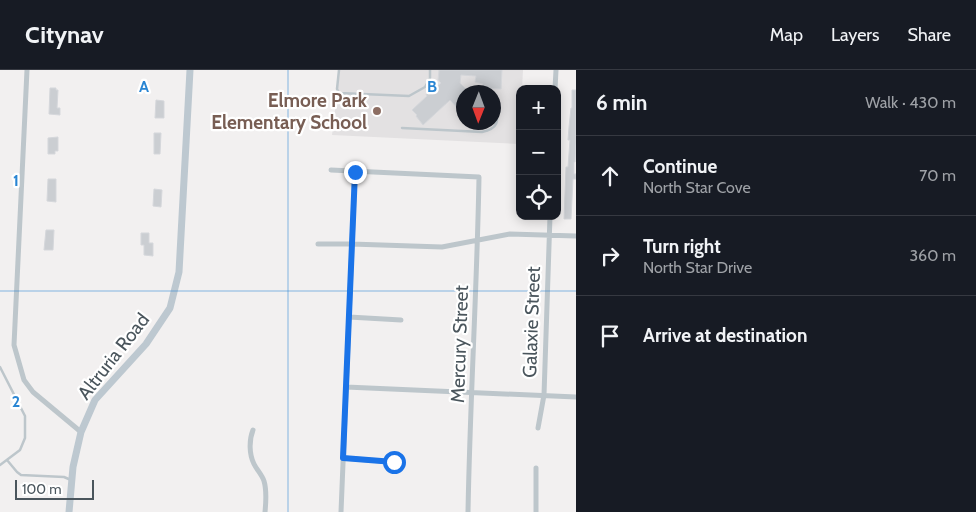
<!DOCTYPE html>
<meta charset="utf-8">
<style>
:root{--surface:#171b24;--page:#20242c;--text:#f1f3f6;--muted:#9ea1a6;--line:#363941}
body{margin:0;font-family:Cabin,sans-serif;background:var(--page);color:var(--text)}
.controls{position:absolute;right:15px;top:15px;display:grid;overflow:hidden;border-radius:10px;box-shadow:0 2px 12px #0003}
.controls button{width:45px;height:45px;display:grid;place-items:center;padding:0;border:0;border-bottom:1px solid var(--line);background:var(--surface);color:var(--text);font:25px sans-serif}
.compass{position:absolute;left:456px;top:15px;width:45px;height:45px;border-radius:50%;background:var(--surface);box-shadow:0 2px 12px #0003;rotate:181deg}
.scale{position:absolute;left:15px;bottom:12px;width:79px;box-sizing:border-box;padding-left:5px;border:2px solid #4a555c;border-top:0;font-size:14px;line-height:18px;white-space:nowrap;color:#4a555c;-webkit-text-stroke:4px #fff;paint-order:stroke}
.stop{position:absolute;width:15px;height:15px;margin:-11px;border:4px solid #1a73e8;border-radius:50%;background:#fff}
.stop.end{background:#1a73e8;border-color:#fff;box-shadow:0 1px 5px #0008}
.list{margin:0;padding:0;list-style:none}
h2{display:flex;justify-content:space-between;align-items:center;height:65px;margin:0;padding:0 20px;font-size:21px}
h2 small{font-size:16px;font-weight:400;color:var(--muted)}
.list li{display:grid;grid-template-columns:32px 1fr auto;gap:15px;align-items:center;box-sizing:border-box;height:80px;padding:0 20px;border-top:1px solid var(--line)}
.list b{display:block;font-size:19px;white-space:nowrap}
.list p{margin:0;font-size:16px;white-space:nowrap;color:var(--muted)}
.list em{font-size:16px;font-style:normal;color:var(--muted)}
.icon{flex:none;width:28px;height:28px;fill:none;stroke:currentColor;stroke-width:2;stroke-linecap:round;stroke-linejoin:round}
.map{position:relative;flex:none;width:576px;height:442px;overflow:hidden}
header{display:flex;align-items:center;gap:30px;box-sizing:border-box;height:70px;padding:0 25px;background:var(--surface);border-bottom:1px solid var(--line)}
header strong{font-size:24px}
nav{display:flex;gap:28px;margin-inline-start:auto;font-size:18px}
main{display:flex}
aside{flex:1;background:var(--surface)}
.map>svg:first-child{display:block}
.education{fill:#e3e1e2;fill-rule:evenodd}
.building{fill:#cbced2;stroke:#d5d7db}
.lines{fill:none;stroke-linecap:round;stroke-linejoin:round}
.lane{stroke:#bdc6cb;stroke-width:2.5}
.street{stroke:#bdc6cb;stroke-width:5}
.secondary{stroke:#bdc8d0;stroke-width:7}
.route{stroke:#1a73e8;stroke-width:6}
.grid{fill:none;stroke:#2985d3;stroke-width:1;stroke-opacity:0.55}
.education-dot{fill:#8d6e63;stroke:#fff;stroke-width:2}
.labels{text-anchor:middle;stroke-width:4.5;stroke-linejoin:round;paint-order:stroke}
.education-label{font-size:19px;font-weight:bold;fill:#785e54;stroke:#fff;text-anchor:end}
.street-label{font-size:19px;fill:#4a555c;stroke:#fff}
.grid-label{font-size:16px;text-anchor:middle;font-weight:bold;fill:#2985d3;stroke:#fff;stroke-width:4.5;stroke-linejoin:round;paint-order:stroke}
</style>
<header>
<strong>Citynav</strong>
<nav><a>Map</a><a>Layers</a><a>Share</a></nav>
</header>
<main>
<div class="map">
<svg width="576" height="442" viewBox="0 0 576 442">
<rect width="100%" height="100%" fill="#f2f0f0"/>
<!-- education -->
<path class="education" d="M 340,0 L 523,0 L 522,19 L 520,19 L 519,74 L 332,65 ZM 463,22 L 493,22 L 493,52 L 463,52 Z"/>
<!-- building -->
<path class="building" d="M 439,0 L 502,0 L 501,19 L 482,18 L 483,14 L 475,12 L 476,6 L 461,5 L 460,13 L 469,22 L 464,22 L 464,45 L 450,30 L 423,55 L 416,46 L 417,45 L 412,40 L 427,26 L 426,24 L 431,19 L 433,20 L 441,13 L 438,10 Z
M 50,18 L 56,18 L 56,20 L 58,20 L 57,38 L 60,38 L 60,45 L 49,44 Z
M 572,20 L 576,20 L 576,73 L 575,92 L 574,92 L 574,104 L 576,104 L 576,109 L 573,109 L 571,149 L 564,149 L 566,97 L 568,97 L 570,70 L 568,70 L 569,57 L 571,38 L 572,38 Z
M 156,30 L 164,31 L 164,48 L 155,48 Z
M 154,63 L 161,63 L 160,84 L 154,84 Z
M 58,67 L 58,81 L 55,81 L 55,84 L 48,84 L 48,68 Z
M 48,109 L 56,109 L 56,132 L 47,131 Z
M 154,119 L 162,120 L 161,137 L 153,136 Z
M 46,160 L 54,160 L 53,180 L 44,180 Z
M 141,163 L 149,163 L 149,173 L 153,173 L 153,186 L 144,185 L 144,175 L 141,175 Z"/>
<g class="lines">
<!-- lane -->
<path class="lane" d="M 339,0 L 337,19 L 339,23 L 409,26 L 425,17 L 430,8 L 430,0
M 402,58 L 482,62 C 502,58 497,48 496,32
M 0,297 L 25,346 L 25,368 L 20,380 L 0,395
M 7,390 L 17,402 L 21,405 L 64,407 L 71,410"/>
<!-- street -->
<path class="street" d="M 27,0 L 14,275 L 24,310 L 33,322 L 81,362
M 555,19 L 556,0
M 331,100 L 479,107 C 477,219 470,330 468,442
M 318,174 L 351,174 L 442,177 L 510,164 L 576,166
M 349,247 L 401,250
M 346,317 L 576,327
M 538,358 L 544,325 L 550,146
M 253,360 C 249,370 249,384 254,394 C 257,400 262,405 264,411 C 267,421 266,432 265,442
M 343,388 L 394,392
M 536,398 L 536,442
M 341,442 L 355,102"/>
<!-- secondary -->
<path class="secondary" d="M 69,442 L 73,397 L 81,362 L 95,330 L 146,274 L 170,238 L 179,202 L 190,0"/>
</g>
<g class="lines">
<!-- route -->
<path class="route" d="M 355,102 L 343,388 L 394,392"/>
</g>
<!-- grid -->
<path class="grid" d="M 288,0 L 288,442M 0,221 L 576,221"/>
<!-- markers -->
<circle class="education-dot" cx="377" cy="41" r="5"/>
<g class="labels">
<!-- education labels -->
<g class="education-label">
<text x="367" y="37">Elmore Park<tspan x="367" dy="22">Elementary School</tspan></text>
</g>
<!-- street labels -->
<g class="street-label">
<text transform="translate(531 252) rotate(-88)" y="7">Galaxie Street</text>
<text transform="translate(459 274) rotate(-88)" y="7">Mercury Street</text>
<text transform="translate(113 286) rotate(-52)" y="7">Altruria Road</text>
</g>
</g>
<g class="grid-label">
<text x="144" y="22">A</text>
<text x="432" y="22">B</text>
<text x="16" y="116">1</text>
<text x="16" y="337">2</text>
</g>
</svg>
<div class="controls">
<button>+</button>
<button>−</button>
<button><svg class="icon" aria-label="locate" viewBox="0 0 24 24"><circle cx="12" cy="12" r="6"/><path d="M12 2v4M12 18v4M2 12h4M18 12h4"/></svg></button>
</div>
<svg class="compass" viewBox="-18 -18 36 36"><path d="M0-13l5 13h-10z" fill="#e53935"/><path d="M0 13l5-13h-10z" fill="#9ea1a6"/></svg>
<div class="scale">100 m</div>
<div class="stop" style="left:394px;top:392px"></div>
<div class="stop end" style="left:355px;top:102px"></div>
</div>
<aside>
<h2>6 min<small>Walk · 430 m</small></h2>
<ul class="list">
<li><svg class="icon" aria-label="ahead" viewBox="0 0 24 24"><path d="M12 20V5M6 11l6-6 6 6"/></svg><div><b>Continue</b><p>North Star Cove</p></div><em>70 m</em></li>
<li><svg class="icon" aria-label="right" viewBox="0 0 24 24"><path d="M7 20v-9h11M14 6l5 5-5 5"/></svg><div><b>Turn right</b><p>North Star Drive</p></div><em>360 m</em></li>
<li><svg class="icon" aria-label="arrive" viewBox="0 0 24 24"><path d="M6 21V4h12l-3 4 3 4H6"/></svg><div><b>Arrive at destination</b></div></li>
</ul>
</aside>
</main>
